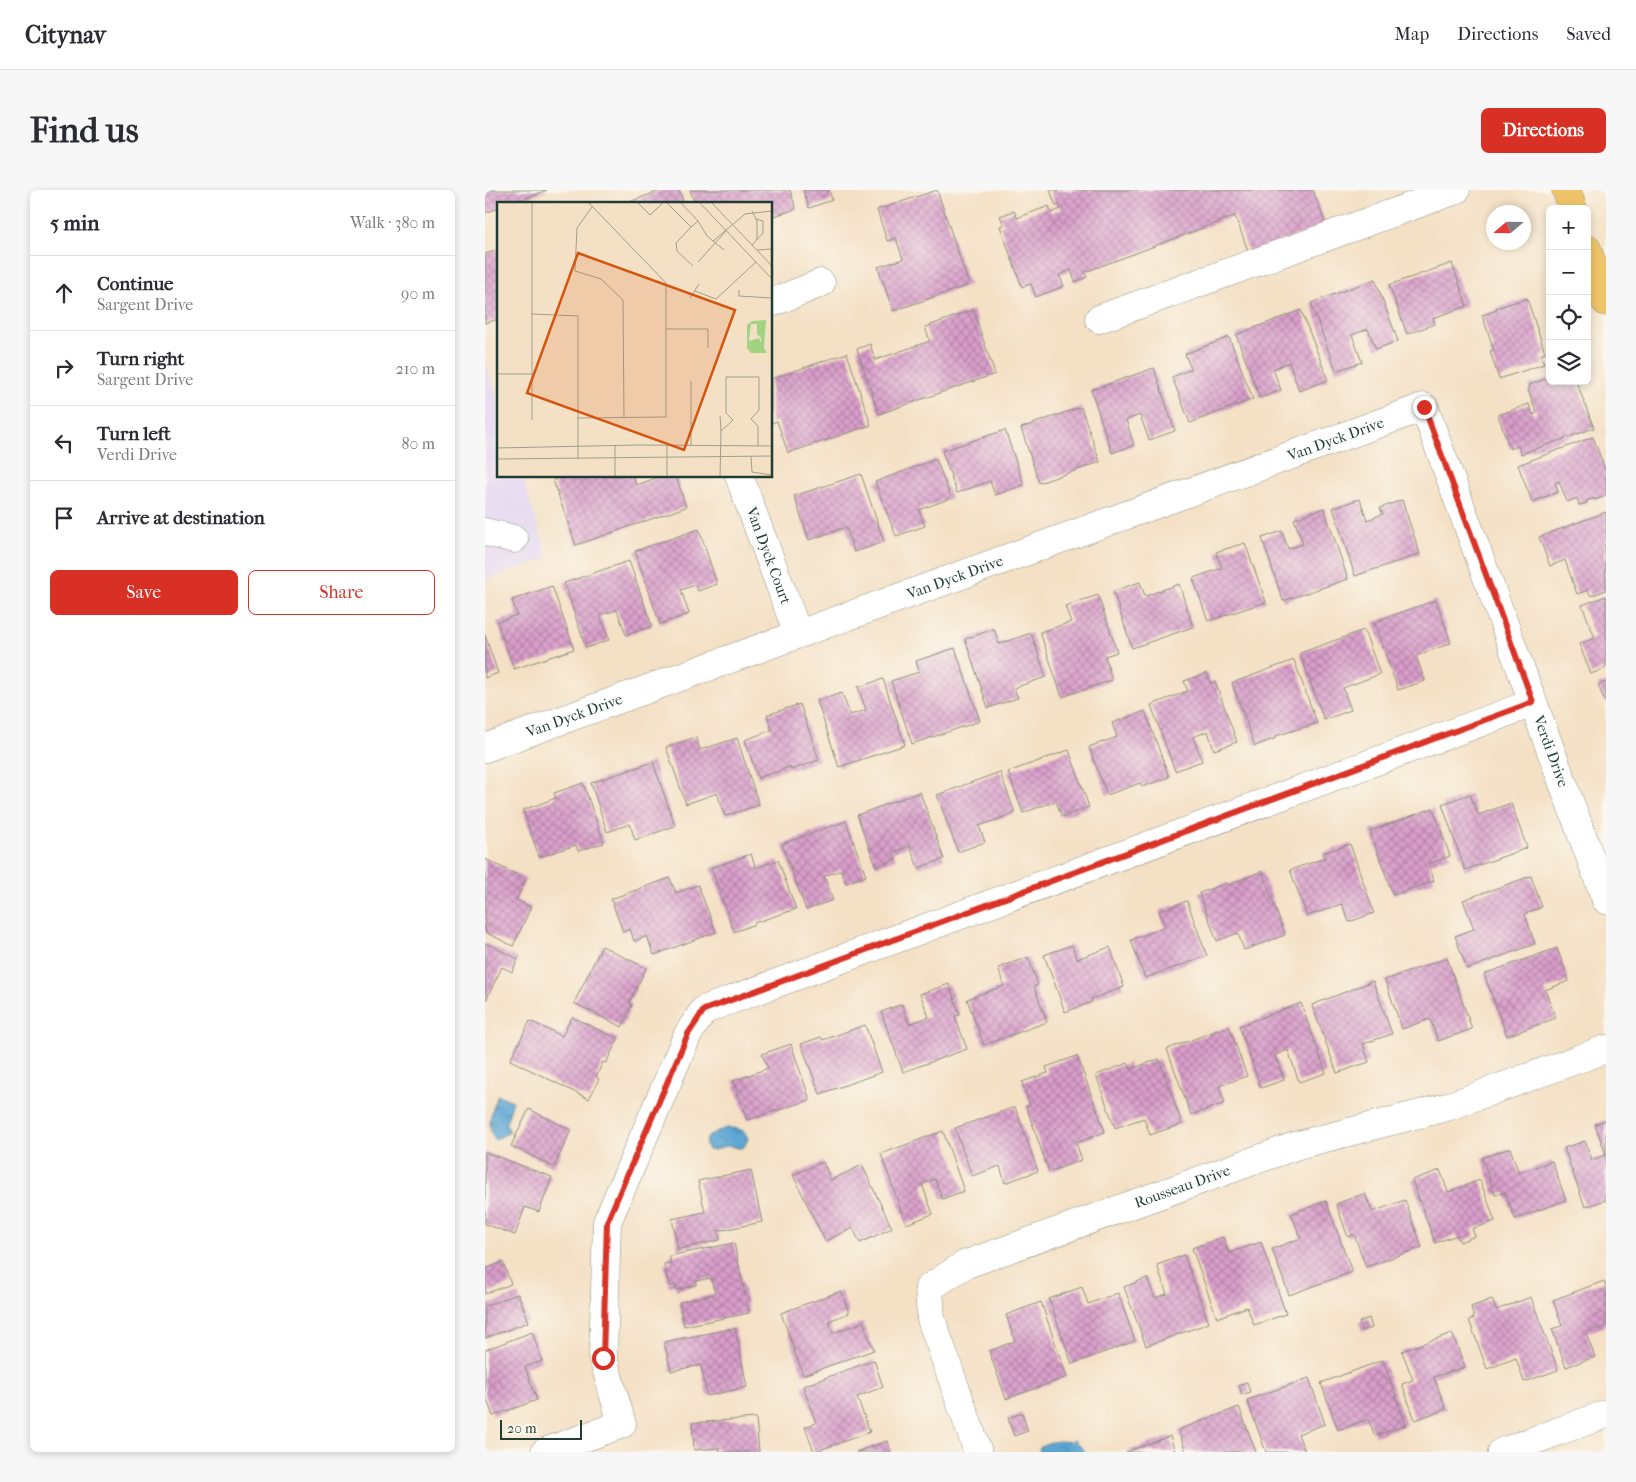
<!DOCTYPE html>
<meta charset="utf-8">
<style>
:root{--surface:#fff;--page:#f7f7f7;--text:#2b2b33;--muted:#7c7c81;--line:#e1e1e2;--accent:#d93025}
body{margin:0;font-family:"IM FELL French Canon",serif;background:var(--page);color:var(--text)}
.controls{position:absolute;right:15px;top:15px;display:grid;overflow:hidden;border-radius:8px;box-shadow:0 2px 8px #0003}
.controls button{width:45px;height:45px;display:grid;place-items:center;padding:0;border:0;border-bottom:1px solid var(--line);background:var(--surface);color:var(--text);font:25px sans-serif}
.compass{position:absolute;left:1001px;top:15px;width:45px;height:45px;border-radius:50%;background:var(--surface);box-shadow:0 2px 8px #0003;rotate:250deg}
.scale{position:absolute;left:15px;bottom:12px;width:82px;box-sizing:border-box;padding-left:5px;border:2px solid #1f3d34;border-top:0;font-size:14px;line-height:18px;white-space:nowrap;color:#1f3d34;-webkit-text-stroke:4px #fbf7ec;paint-order:stroke}
.stop{position:absolute;width:15px;height:15px;margin:-11px;border:4px solid #d93025;border-radius:50%;background:#fff}
.stop.end{background:#d93025;border-color:#fff;box-shadow:0 1px 5px #0008}
.list{margin:0;padding:0;list-style:none}
h2{display:flex;justify-content:space-between;align-items:center;height:65px;margin:0;padding:0 20px;font-size:21px}
h2 small{font-size:16px;font-weight:400;color:var(--muted)}
.list li{display:grid;grid-template-columns:32px 1fr auto;gap:15px;align-items:center;box-sizing:border-box;height:75px;padding:0 20px;border-top:1px solid var(--line)}
.list b{display:block;font-size:19px;white-space:nowrap}
.list p{margin:0;font-size:16px;white-space:nowrap;color:var(--muted)}
.list em{font-size:16px;font-style:normal;color:var(--muted)}
.actions{display:flex;gap:10px;padding:15px 20px}
.actions a{flex:1;padding:11px 0;border:1px solid var(--accent);border-radius:8px;text-align:center;font-size:18px;color:var(--accent)}
.actions .main{background:var(--accent);color:#fff}
.icon{flex:none;width:28px;height:28px;fill:none;stroke:currentColor;stroke-width:2;stroke-linecap:round;stroke-linejoin:round}
.map{position:relative;flex:none;width:1121px;height:1262px;overflow:hidden;border-radius:8px}
header{display:flex;align-items:center;gap:30px;box-sizing:border-box;height:70px;padding:0 25px;background:var(--surface);border-bottom:1px solid var(--line)}
header strong{font-size:24px}
nav{display:flex;gap:28px;margin-inline-start:auto;font-size:18px}
.intro{display:flex;align-items:center;justify-content:space-between;box-sizing:border-box;height:120px;padding:0 30px}
h1{margin:0;font-size:35px}
.button{padding:12px 22px;border-radius:8px;background:var(--accent);color:#fff;font-size:18px;font-weight:700}
main{display:flex;gap:30px;padding:0 30px}
aside{flex:1;background:var(--surface);border-radius:8px;box-shadow:0 2px 8px #0003}
.map>svg:first-child{display:block}
.built{fill:#e2d4f3}
.water{fill:url(#water-ripples);stroke:#3d7184}
.building{fill:url(#building-cross-hatch)}
.lines{fill:none;stroke-linecap:round;stroke-linejoin:round}
.minor-casing{stroke:#8a8e7c;stroke-width:29}
.major-casing{stroke:#8a8e7c;stroke-width:29}
.minor{stroke:#fff;stroke-width:28}
.major{stroke:#efc469;stroke-width:28}
.route{stroke:#d93025;stroke-width:6}
.labels{text-anchor:middle;stroke-width:4;stroke-linejoin:round;paint-order:stroke}
.street-label{font-size:15px;fill:#1f3d34;stroke:#fbf7ec}
.inset-road{fill:none;stroke:#9f9f8b;stroke-width:1}
.view{fill:#d45610;fill-opacity:0.15;stroke:#d45610;stroke-width:2.5}
.inset-edge{fill:none;stroke:#1f3d34;stroke-width:2.5}
</style>
<header>
<strong>Citynav</strong>
<nav><a>Map</a><a>Directions</a><a>Saved</a></nav>
</header>
<div class="intro"><h1>Find us</h1><a class="button">Directions</a></div>
<main>
<aside>
<h2>5 min<small>Walk · 380 m</small></h2>
<ul class="list">
<li><svg class="icon" aria-label="ahead" viewBox="0 0 24 24"><path d="M12 20V5M6 11l6-6 6 6"/></svg><div><b>Continue</b><p>Sargent Drive</p></div><em>90 m</em></li>
<li><svg class="icon" aria-label="right" viewBox="0 0 24 24"><path d="M7 20v-9h11M14 6l5 5-5 5"/></svg><div><b>Turn right</b><p>Sargent Drive</p></div><em>210 m</em></li>
<li><svg class="icon" aria-label="left" viewBox="0 0 24 24"><path d="M17 20v-9H6M10 6l-5 5 5 5"/></svg><div><b>Turn left</b><p>Verdi Drive</p></div><em>80 m</em></li>
<li><svg class="icon" aria-label="arrive" viewBox="0 0 24 24"><path d="M6 21V4h12l-3 4 3 4H6"/></svg><div><b>Arrive at destination</b></div></li>
</ul>
<div class="actions"><a class="main">Save</a><a>Share</a></div>
</aside>
<div class="map">
<svg width="1121" height="1262" viewBox="0 0 1121 1262">
<defs>
<pattern id="water-ripples" width="26" height="14" patternUnits="userSpaceOnUse" patternTransform="scale(1.25)"><rect width="26" height="14" fill="#5ba5d3"/><path d="M2 4q2-2 4 0t4 0M15 11q2-2 4 0t4 0" fill="none" stroke="#4b88ac"/></pattern>
<pattern id="building-cross-hatch" width="8" height="8" patternUnits="userSpaceOnUse" patternTransform="scale(1.25)"><rect width="8" height="8" fill="#da9ecb"/><path d="M0 0l8 8M0 8l8-8" fill="none" stroke="#b082a6"/></pattern>
</defs>
<rect width="100%" height="100%" fill="#fbf7ec"/>
<filter id="ink" filterUnits="userSpaceOnUse"><feTurbulence type="fractalNoise" baseFrequency=".02" numOctaves="2"/><feDisplacementMap in="SourceGraphic" scale="10" xChannelSelector="R" yChannelSelector="G"/><feConvolveMatrix kernelMatrix="1 2 1 2 8 2 1 2 1" color-interpolation-filters="sRGB"/></filter>
<filter id="wash" filterUnits="userSpaceOnUse"><feTurbulence type="fractalNoise" baseFrequency=".0096" numOctaves="4" result="noise"/><feDisplacementMap in="SourceGraphic" scale="20" xChannelSelector="R" yChannelSelector="G"/><feGaussianBlur stdDeviation="1.12" result="paint"/><feColorMatrix in="noise" values="0 0 0 0 0 0 0 0 0 0 0 0 0 0 0 0 0 1.4 0 .05"/><feComposite in="paint" operator="in"/></filter>
<g filter="url(#wash)">
<rect width="100%" height="100%" fill="#f4e0c5"/>
<!-- built -->
<path class="built" d="M 0,171 L 14,214 L 14,286 L 37,286 L 63,368 L 0,390 Z"/>
<!-- water -->
<path class="water" d="M 13,905 L 28,911 L 21,934 L 25,942 L 10,950 C 0,935 7,921 13,905 Z
M 242,938 C 252,938 260,938 263,949 L 259,957 C 252,960 249,956 243,956 C 235,956 231,962 223,960 L 220,953 C 223,943 233,941 242,938 Z
M 588,1249 L 601,1262 L 555,1262 L 554,1260 L 555,1257 C 563,1251 575,1250 585,1252 Z"/>
<g id="blocks">
<!-- building -->
<path class="building" d="M 0,0 L 62,0 L 26,14 L 14,14 L 14,18 L 0,23 Z
M 178,0 L 194,0 L 199,14 L 138,14 Z
M 205,0 L 305,0 L 311,19 L 286,27 L 286,14 L 210,14 Z
M 318,0 L 344,0 L 347,10 L 324,18 Z
M 452,0 L 484,95 L 408,121 L 393,77 L 418,69 L 411,48 L 402,51 L 392,20 Z
M 565,0 L 828,0 L 841,35 L 764,63 L 750,26 L 600,82 L 602,87 L 590,92 L 586,80 L 574,85 L 579,96 L 551,107 L 546,94 L 537,97 L 515,36 L 519,35 L 515,26 L 529,21 L 532,28 L 564,16 L 566,23 L 576,19 L 574,15 L 571,16 Z
M 14,60 L 14,129 L 0,133 L 0,64 Z
M 967,73 L 982,116 L 948,128 L 950,134 L 922,144 L 904,95 Z
M 890,89 L 913,151 L 891,159 L 883,139 L 867,145 L 877,172 L 851,181 L 826,113 Z
M 1042,108 L 1060,163 L 1056,165 L 1059,174 L 1014,189 L 1005,161 L 1009,160 L 997,125 L 1012,120 L 1011,118 Z
M 488,120 L 510,184 L 394,224 L 372,159 L 385,154 L 390,170 L 445,151 L 440,137 Z
M 816,120 L 843,190 L 814,201 L 804,172 L 788,179 L 796,200 L 775,208 L 751,145 Z
M 744,147 L 768,209 L 705,233 L 687,187 L 706,179 L 700,164 Z
M 362,163 L 386,235 L 303,263 L 292,231 L 286,233 L 286,189 Z
M 669,178 L 690,241 L 664,250 L 655,225 L 641,230 L 649,255 L 627,263 L 606,200 Z
M 1065,187 L 1065,191 L 1091,191 L 1109,238 L 1036,264 L 1033,256 L 1025,259 L 1013,225 L 1044,214 L 1048,225 L 1052,223 L 1043,200 L 1045,199 L 1044,195 Z
M 596,217 L 615,272 L 554,293 L 536,238 Z
M 520,240 L 539,295 L 510,305 L 505,291 L 472,303 L 457,261 Z
M 1108,247 L 1121,282 L 1121,306 L 1109,310 L 1109,308 L 1101,311 L 1102,313 L 1094,315 L 1092,308 L 1082,312 L 1074,291 L 1070,293 L 1073,302 L 1047,312 L 1033,275 Z
M 451,269 L 466,308 L 434,320 L 440,336 L 411,346 L 390,292 Z
M 376,284 L 399,352 L 369,362 L 361,337 L 324,350 L 309,306 Z
M 79,286 L 148,286 L 151,295 L 177,286 L 191,286 L 201,317 L 91,355 L 68,290 Z
M 875,309 L 882,330 L 898,324 L 895,318 L 917,310 L 935,364 L 870,386 L 848,318 Z
M 839,318 L 863,389 L 798,411 L 777,348 L 797,341 L 803,359 L 818,354 L 809,329 Z
M 1121,322 L 1121,354 L 1120,354 L 1121,400 L 1106,406 L 1103,400 L 1092,404 L 1080,370 L 1065,376 L 1054,347 Z
M 214,339 L 232,394 L 213,401 L 210,395 L 196,400 L 204,424 L 175,434 L 150,361 Z
M 760,353 L 781,412 L 723,431 L 708,388 L 737,378 L 731,362 Z
M 144,371 L 167,436 L 141,445 L 132,420 L 115,425 L 124,450 L 101,458 L 79,393 Z
M 655,392 L 660,406 L 694,394 L 708,437 L 647,458 L 628,401 Z
M 67,396 L 89,459 L 29,479 L 12,432 L 32,425 L 27,410 Z
M 613,405 L 632,462 L 620,466 L 627,490 L 577,507 L 555,442 L 586,432 L 580,416 Z
M 1121,406 L 1121,478 L 1106,484 L 1094,454 L 1110,448 L 1097,415 Z
M 951,410 L 966,453 L 931,466 L 940,491 L 913,500 L 889,432 Z
M 509,439 L 514,454 L 546,443 L 561,487 L 529,498 L 533,508 L 503,518 L 480,449 Z
M 879,440 L 895,484 L 858,498 L 866,520 L 839,530 L 815,463 Z
M 0,445 L 13,483 L 0,488 Z
M 470,458 L 495,531 L 427,554 L 406,491 L 434,482 L 431,471 Z
M 809,470 L 832,533 L 791,546 L 791,548 L 770,556 L 747,493 Z
M 722,483 L 726,493 L 730,491 L 752,552 L 729,560 L 723,541 L 708,547 L 717,571 L 690,581 L 666,515 L 703,501 L 699,491 Z
M 398,489 L 420,555 L 354,577 L 332,511 L 357,503 L 365,525 L 381,520 L 373,497 Z
M 1121,492 L 1121,514 L 1113,495 Z
M 315,514 L 334,570 L 306,580 L 305,577 L 273,588 L 260,550 L 287,540 L 282,525 Z
M 660,521 L 684,587 L 657,597 L 655,593 L 622,605 L 604,557 L 632,547 L 627,533 Z
M 211,547 L 215,560 L 252,548 L 274,615 L 240,626 L 232,603 L 201,614 L 181,557 Z
M 584,560 L 604,617 L 577,627 L 571,611 L 538,623 L 523,582 Z
M 168,572 L 190,636 L 150,650 L 145,634 L 122,642 L 106,593 Z
M 515,582 L 530,623 L 494,636 L 500,652 L 473,662 L 452,605 Z
M 98,593 L 119,653 L 93,661 L 91,655 L 54,667 L 38,620 L 71,608 L 69,603 Z
M 435,602 L 459,669 L 433,678 L 425,656 L 408,662 L 411,669 L 391,676 L 372,625 Z
M 985,604 L 993,625 L 1026,613 L 1042,658 L 980,680 L 957,614 Z
M 948,618 L 965,666 L 944,674 L 949,691 L 908,705 L 885,641 Z
M 361,631 L 381,686 L 361,693 L 356,680 L 339,686 L 348,710 L 321,720 L 297,654 Z
M 865,654 L 889,723 L 864,732 L 857,714 L 822,726 L 805,680 L 840,668 L 838,663 Z
M 266,664 L 271,678 L 293,670 L 311,719 L 269,733 L 270,734 L 249,742 L 226,678 Z
M 0,669 L 41,689 L 31,710 L 46,717 L 28,756 L 0,742 Z
M 777,681 L 800,745 L 759,760 L 753,743 L 732,751 L 714,703 L 742,693 L 743,695 Z
M 1046,686 L 1057,717 L 1040,724 L 1050,754 L 982,779 L 970,746 L 989,739 L 978,710 Z
M 185,688 L 191,703 L 213,695 L 231,742 L 169,765 L 162,746 L 149,751 L 145,739 L 138,742 L 126,709 Z
M 702,711 L 722,766 L 660,788 L 646,750 L 680,737 L 674,721 Z
M 0,753 L 33,769 L 27,782 L 17,777 L 0,812 Z
M 587,755 L 592,769 L 625,757 L 639,797 L 606,809 L 607,812 L 580,822 L 559,765 Z
M 117,756 L 161,778 L 144,813 L 147,815 L 137,837 L 89,813 Z
M 1072,758 L 1084,791 L 1060,800 L 1071,828 L 1022,846 L 999,784 Z
M 543,767 L 553,795 L 549,796 L 562,832 L 499,855 L 482,809 L 519,796 L 513,778 Z
M 962,768 L 987,839 L 953,851 L 945,829 L 917,839 L 900,790 Z
M 888,791 L 907,844 L 878,854 L 884,872 L 852,883 L 827,815 Z
M 464,794 L 475,825 L 470,826 L 482,859 L 418,882 L 396,822 L 417,814 L 424,834 L 444,827 L 435,804 Z
M 816,813 L 841,883 L 814,892 L 803,860 L 790,865 L 799,890 L 776,898 L 754,836 Z
M 87,827 L 133,849 L 121,873 L 118,872 L 111,887 L 114,889 L 104,909 L 25,870 L 45,831 L 77,846 Z
M 380,835 L 397,882 L 335,904 L 316,854 L 336,847 L 338,850 Z
M 744,836 L 762,886 L 734,896 L 740,913 L 706,925 L 682,859 Z
M 306,854 L 325,910 L 262,930 L 248,891 L 283,878 L 277,864 Z
M 592,866 L 620,942 L 591,953 L 597,970 L 564,982 L 541,916 L 545,915 L 537,892 L 563,883 L 561,877 Z
M 674,869 L 697,934 L 665,945 L 659,928 L 630,938 L 611,885 L 643,873 L 646,879 Z
M 530,917 L 553,981 L 520,993 L 515,976 L 487,986 L 470,938 Z
M 44,919 L 86,940 L 69,977 L 26,956 Z
M 1121,930 L 1121,965 L 1110,934 Z
M 458,941 L 479,1001 L 457,1009 L 450,989 L 437,994 L 448,1024 L 421,1034 L 396,964 Z
M 1100,951 L 1107,970 L 1121,965 L 1121,1010 L 1100,1017 L 1079,958 Z
M 1025,958 L 1034,983 L 1067,971 L 1081,1010 L 1030,1029 L 1020,1002 L 1010,1005 L 997,968 Z
M 0,962 L 67,987 L 54,1022 L 40,1017 L 30,1045 L 0,1034 Z
M 338,972 L 346,990 L 377,975 L 407,1038 L 375,1053 L 368,1038 L 340,1051 L 308,985 Z
M 266,980 L 277,1032 L 233,1041 L 235,1050 L 193,1059 L 187,1029 L 220,1022 L 213,991 Z
M 955,980 L 963,1002 L 995,990 L 1010,1031 L 987,1039 L 990,1046 L 975,1052 L 972,1045 L 950,1053 L 927,990 Z
M 880,1003 L 887,1022 L 920,1010 L 937,1057 L 881,1077 L 869,1044 L 863,1047 L 851,1014 Z
M 841,1011 L 867,1082 L 804,1105 L 787,1059 L 816,1048 L 806,1024 Z
M 738,1047 L 744,1063 L 776,1052 L 801,1124 L 769,1135 L 762,1117 L 732,1128 L 707,1058 Z
M 249,1053 L 264,1123 L 199,1136 L 194,1112 L 230,1104 L 226,1088 L 211,1091 L 211,1095 L 191,1100 L 190,1095 L 184,1096 L 179,1074 L 186,1073 L 184,1066 Z
M 699,1065 L 724,1133 L 661,1156 L 639,1097 L 662,1088 L 670,1108 L 682,1104 L 672,1075 Z
M 18,1072 L 26,1094 L 0,1104 L 0,1079 Z
M 1119,1091 L 1121,1096 L 1121,1136 L 1101,1143 L 1110,1167 L 1081,1177 L 1067,1139 L 1077,1136 L 1068,1110 Z
M 597,1097 L 603,1114 L 633,1103 L 650,1151 L 587,1174 L 564,1109 Z
M 356,1101 L 364,1123 L 344,1131 L 348,1143 L 378,1132 L 389,1160 L 318,1185 L 296,1123 Z
M 33,1104 L 44,1132 L 0,1148 L 0,1116 Z
M 1046,1107 L 1073,1180 L 1039,1192 L 1031,1168 L 1002,1179 L 984,1130 L 989,1128 L 986,1117 L 1007,1109 L 1011,1120 Z
M 556,1112 L 582,1187 L 521,1209 L 504,1161 L 530,1151 L 521,1125 Z
M 884,1128 L 887,1138 L 877,1141 L 874,1132 Z
M 250,1138 L 262,1197 L 222,1206 L 216,1175 L 186,1181 L 179,1152 Z
M 47,1142 L 57,1171 L 40,1177 L 52,1210 L 8,1226 L 0,1205 L 0,1160 Z
M 967,1143 L 980,1177 L 949,1187 L 961,1219 L 930,1230 L 917,1194 L 928,1190 L 917,1161 Z
M 389,1170 L 398,1197 L 372,1207 L 385,1242 L 329,1262 L 320,1237 L 331,1233 L 318,1196 Z
M 898,1170 L 921,1235 L 890,1246 L 883,1229 L 853,1240 L 836,1193 Z
M 824,1188 L 840,1234 L 813,1244 L 820,1262 L 781,1262 L 762,1210 Z
M 762,1192 L 765,1202 L 757,1205 L 754,1195 Z
M 754,1217 L 771,1262 L 701,1262 L 693,1240 Z
M 537,1223 L 543,1241 L 529,1246 L 523,1228 Z
M 271,1228 L 274,1262 L 235,1262 L 234,1258 L 209,1260 L 207,1233 Z
M 685,1246 L 690,1262 L 641,1262 Z
M 402,1251 L 406,1262 L 371,1262 Z"/>
</g>
</g>
<g filter="url(#ink)">
<use href="#blocks" fill-opacity="0" stroke="#8a8e7c" stroke-width="1"/>
<g class="lines">
<defs>
<g id="minor">
<path d="M 286,113 L 336,93"/>
<path d="M 614,129 L 971,0"/>
<path id="s1" d="M 254,286 L 313,444"/>
<path d="M 0,342 L 29,349"/>
<path id="s2" d="M 0,558 L 939,217 L 1121,710"/>
<path d="M 60,1262 L 137,1234 L 118,1168 L 122,1032 L 203,844 L 219,820 L 1048,513"/>
<path id="s3" d="M 493,1262 L 446,1129 L 444,1098 L 479,1075 L 813,955 L 962,917 L 1121,859"/>
<path d="M 1017,1262 L 1121,1224"/>
</g>
<path id="major" d="M 1081,0 L 1088,19
M 1102,59 L 1121,112"/>
</defs>
<!-- minor casing -->
<use href="#minor" class="minor-casing"/>
<!-- major casing -->
<use href="#major" class="major-casing"/>
<!-- minor -->
<use href="#minor" class="minor"/>
<!-- major -->
<use href="#major" class="major"/>
</g>
</g>
<g class="lines" filter="url(#ink)">
<!-- route -->
<path class="route" d="M 118,1168 L 122,1032 L 203,844 L 219,820 L 1048,512 L 939,217"/>
</g>
<g class="labels">
<!-- street labels -->
<g class="street-label">
<text dy="5" stroke="none"><textPath href="#s2" startOffset="905">Van Dyck Drive</textPath></text>
<text dy="5" stroke="none"><textPath href="#s1" startOffset="85">Van Dyck Court</textPath></text>
<text dy="5" stroke="none"><textPath href="#s2" startOffset="500">Van Dyck Drive</textPath></text>
<text dy="5" stroke="none"><textPath href="#s2" startOffset="95">Van Dyck Drive</textPath></text>
<text dy="5" stroke="none"><textPath href="#s2" startOffset="1366">Verdi Drive</textPath></text>
<text dy="5" stroke="none"><textPath href="#s3" startOffset="446">Rousseau Drive</textPath></text>
</g>
</g>
<!-- overview -->
<g transform="translate(12 12)">
<rect width="275" height="275" fill="#f4e0c5"/>
<path d="M 269,118 L 267,146 L 270,151 L 254,151 L 250,146 L 250,123 L 255,119 ZM 254,122 L 260,122 L 260,132 L 264,136 L 264,141 L 262,136 L 252,139 Z" fill="#a2d382" fill-rule="evenodd"/>
<path class="inset-road" d="M 35,0 L 35,218M 140,0 L 153,13 L 167,0M 169,0 L 194,25 L 201,19 L 183,0M 202,0 L 275,77M 214,0 L 275,64M 95,5 L 80,26 L 78,69 L 104,77 L 126,98 L 127,216M 255,9 L 260,19 L 260,38M 201,19 L 210,34 L 227,48M 194,25 L 179,41 L 180,49 L 196,64M 216,39 L 248,12 L 275,9M 255,43 L 266,31 L 266,19 L 259,17M 260,48 L 275,47M 201,60 L 229,29M 242,88 L 242,94 L 275,96M 198,89 L 219,97 L 259,60M 193,96 L 202,82M 35,112 L 81,114 L 81,257M 169,127 L 211,127 L 211,146M 0,172 L 35,172M 223,214 L 224,229M 80,216 L 169,215 L 169,81 L 91,0M 118,243 L 118,275M 170,243 L 170,275M 194,243 L 194,179M 0,246 L 140,243 L 275,244M 254,254 L 255,270 L 275,273M 0,257 L 275,254M 223,275 L 224,229 L 236,218 L 229,211 L 229,175 L 262,175 L 262,208 L 254,217 L 261,224 L 261,244"/>
<path class="view" d="M 81,51 L 238,108 L 187,248 L 30,191 Z"/>
<rect width="275" height="275" class="inset-edge"/>
</g>
</svg>
<div class="controls">
<button>+</button>
<button>−</button>
<button><svg class="icon" aria-label="locate" viewBox="0 0 24 24"><circle cx="12" cy="12" r="6"/><path d="M12 2v4M12 18v4M2 12h4M18 12h4"/></svg></button>
<button><svg class="icon" aria-label="layers" viewBox="0 0 24 24"><path d="M12 4l9 5-9 5-9-5zM3 14l9 5 9-5"/></svg></button>
</div>
<svg class="compass" viewBox="-18 -18 36 36"><path d="M0-13l5 13h-10z" fill="#e53935"/><path d="M0 13l5-13h-10z" fill="#7c7c81"/></svg>
<div class="scale">20 m</div>
<div class="stop" style="left:118px;top:1168px"></div>
<div class="stop end" style="left:939px;top:217px"></div>
</div>
</main>
